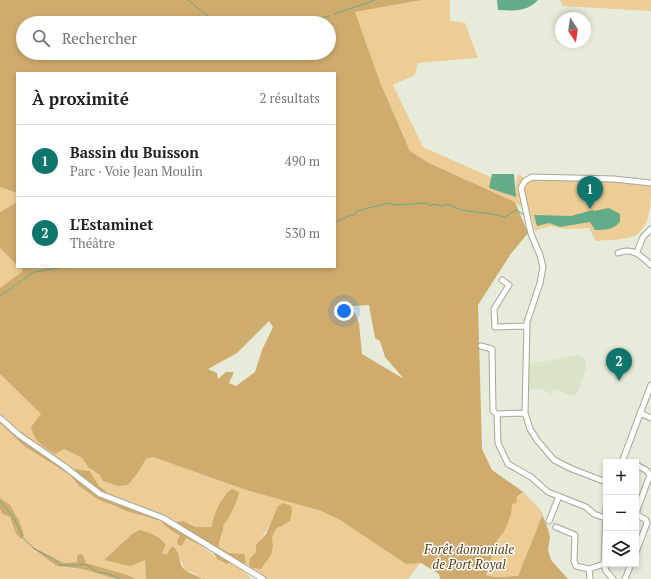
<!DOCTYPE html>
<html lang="fr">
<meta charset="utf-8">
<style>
:root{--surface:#fff;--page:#f6f6f6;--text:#222;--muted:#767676;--line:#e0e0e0;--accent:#0f766e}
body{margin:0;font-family:"PT Serif",serif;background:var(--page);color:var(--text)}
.controls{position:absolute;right:12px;bottom:12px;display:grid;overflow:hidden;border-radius:0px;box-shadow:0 2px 6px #0003}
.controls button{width:36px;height:36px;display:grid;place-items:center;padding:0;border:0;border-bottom:1px solid var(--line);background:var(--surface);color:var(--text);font:20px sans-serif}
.compass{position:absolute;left:555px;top:12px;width:36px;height:36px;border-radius:50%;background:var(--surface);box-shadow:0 2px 6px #0003;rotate:167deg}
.you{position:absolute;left:344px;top:311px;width:14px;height:14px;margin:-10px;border:3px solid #fff;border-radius:50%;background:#1a73e8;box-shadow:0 0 0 6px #1a73e833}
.badge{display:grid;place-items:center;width:26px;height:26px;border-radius:50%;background:var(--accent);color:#fff;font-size:13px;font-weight:700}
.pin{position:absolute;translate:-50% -33px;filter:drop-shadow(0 1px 2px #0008)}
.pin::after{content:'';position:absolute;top:21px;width:14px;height:12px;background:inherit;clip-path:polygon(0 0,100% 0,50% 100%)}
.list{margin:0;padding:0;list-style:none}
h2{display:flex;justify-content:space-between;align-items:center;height:52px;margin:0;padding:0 16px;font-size:17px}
h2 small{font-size:13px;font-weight:400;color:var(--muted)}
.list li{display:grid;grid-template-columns:26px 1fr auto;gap:12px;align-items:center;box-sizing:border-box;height:72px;padding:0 16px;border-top:1px solid var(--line)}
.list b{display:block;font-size:15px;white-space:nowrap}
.list p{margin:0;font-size:13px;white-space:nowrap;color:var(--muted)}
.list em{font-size:13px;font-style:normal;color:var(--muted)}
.icon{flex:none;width:22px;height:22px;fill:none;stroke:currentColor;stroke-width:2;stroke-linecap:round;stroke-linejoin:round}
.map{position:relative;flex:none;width:651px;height:579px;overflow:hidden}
.search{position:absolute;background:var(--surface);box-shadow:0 2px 6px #0003;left:16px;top:16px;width:320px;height:44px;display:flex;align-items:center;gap:10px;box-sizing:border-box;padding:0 14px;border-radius:22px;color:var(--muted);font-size:15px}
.panel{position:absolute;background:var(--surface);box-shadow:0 2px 6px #0003;left:16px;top:72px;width:320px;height:196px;border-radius:0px}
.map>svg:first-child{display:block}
.built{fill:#dae2c7}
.green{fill:#eecc95;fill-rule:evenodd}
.forest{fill:#d0ab6e;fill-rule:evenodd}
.water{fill:#64ac89}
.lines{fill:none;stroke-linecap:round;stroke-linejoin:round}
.stream{stroke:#64ac89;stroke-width:1}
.minor-casing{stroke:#a3a896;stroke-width:7}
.minor{stroke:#fff;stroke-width:5}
.labels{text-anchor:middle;stroke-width:3;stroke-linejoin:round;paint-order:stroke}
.park-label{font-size:13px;font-style:italic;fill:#5a4110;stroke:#fff}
</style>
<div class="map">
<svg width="651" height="579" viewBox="0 0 651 579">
<rect width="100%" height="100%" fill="#e6ecd9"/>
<!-- built -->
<path class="built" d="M 577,355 L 585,358 L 586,368 L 577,394 L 573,396 L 553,389 L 551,394 L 540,388 L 528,390 L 529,364 Z"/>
<!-- green -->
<path class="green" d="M 422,0 L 450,0 L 450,21 L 465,23 L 478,58 L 418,63 L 415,75 L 393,85 L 423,147 L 515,188 L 518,174 L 524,178 L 519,186 L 521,207 L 515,202 L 429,163 L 410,151 L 380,82 L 355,12 Z
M 560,0 L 651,0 L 651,11 L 563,6 Z
M 535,179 L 616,180 L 651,186 C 651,203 651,227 634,236 C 625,240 606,240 596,241 L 589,228 L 565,229 L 550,226 L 535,231 L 523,187 L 527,182 Z
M 0,187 L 17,193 L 17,202 L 0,212 Z
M 0,248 L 17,265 L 17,267 L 24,271 L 0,288 Z
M 0,374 L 41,414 L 64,449 L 82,458 L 88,467 L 100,475 L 103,481 L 118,486 L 139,471 L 146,459 L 153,457 L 246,490 L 321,511 L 340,520 L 406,564 L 421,562 L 408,579 L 259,579 L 238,566 L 252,579 L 202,579 L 194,573 L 185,570 L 174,546 L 169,550 L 168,555 L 162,553 L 166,545 C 158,532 145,533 132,534 L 104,560 L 145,560 L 146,579 L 136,579 L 84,562 L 64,563 L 29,548 L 66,568 L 82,569 L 116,579 L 0,579 L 0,509 L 2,514 L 10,517 L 16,534 L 20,538 C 21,527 19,515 10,506 C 7,503 3,502 0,498 L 0,423 L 24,446 L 70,475 L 79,486 L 97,499 L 102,500 L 112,506 L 151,519 L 126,506 L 109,501 C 107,493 102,491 98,485 C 95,481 94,475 90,471 L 76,469 L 70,471 L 32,446 L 0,413 ZM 224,495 L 239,496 L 223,526 L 222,537 L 218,541 L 219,547 L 229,553 L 217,559 C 210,548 178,535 165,526 L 190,523 L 196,527 L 212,527 ZM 278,506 L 280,528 L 276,529 L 272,537 L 273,546 L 250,558 L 256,552 L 257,545 L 271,523 Z
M 523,492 L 540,509 L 542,516 L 518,576 C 504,576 501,579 486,575 L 498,539 L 504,532 L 512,503 Z"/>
<!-- forest -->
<path class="forest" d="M 0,0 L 422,0 L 355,12 L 380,82 L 410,151 L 429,163 L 515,202 L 528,233 L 510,255 L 478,305 L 482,449 L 492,470 L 522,491 L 540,509 L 548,529 L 550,537 L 548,550 L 551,560 L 568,579 L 440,579 L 439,574 L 421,563 L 406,564 L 340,520 L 321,511 L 246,490 L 153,457 L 146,459 L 139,471 L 128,485 L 118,486 L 103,481 L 100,475 L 88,467 L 82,458 L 64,449 L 55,454 C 43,447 34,441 31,427 L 41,414 L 0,374 L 0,288 L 23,271 L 20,267 L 335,267 L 335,73 L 17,73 L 17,193 L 0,187 ZM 23,23 L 329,23 L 329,53 L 23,53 ZM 369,305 L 375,338 L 380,341 L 385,357 L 404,379 L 362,354 L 359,323 L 352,306 ZM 269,321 L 273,327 L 262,350 L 255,372 L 236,386 L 229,383 L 234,372 L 226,372 L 218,379 L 217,373 L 208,369 L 237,353 ZM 523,492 L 540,509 L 542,516 L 518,576 C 505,576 500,579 486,575 L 498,539 L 504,532 L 511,515 L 512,504 L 516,503 L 517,497 Z
M 17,202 L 17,265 L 0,248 L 0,212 Z
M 0,413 L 2,421 L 70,471 L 76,469 L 90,471 L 99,486 L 108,493 L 109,501 L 158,518 L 158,520 L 129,512 L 97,499 L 79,486 L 70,475 L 24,446 L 0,423 Z
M 232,489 L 239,492 C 239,499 228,520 223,526 C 224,535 218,539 219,547 L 229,553 L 244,554 L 246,563 L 231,562 L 227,564 L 217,559 L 213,552 L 186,538 L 182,546 L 178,545 L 177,541 L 180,536 L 165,526 L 160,519 L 176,526 L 178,522 L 183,521 L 196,527 L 212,527 C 212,517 223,493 232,489 Z
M 0,498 L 10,505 L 19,520 L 24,535 L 21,539 L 16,534 L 10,517 L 2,514 L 0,509 Z
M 283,503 L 291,506 L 292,510 L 290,521 L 276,529 L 272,537 L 273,546 L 271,555 L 261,569 L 252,568 L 249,565 L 250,558 L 256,552 L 256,545 L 266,534 L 278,506 Z
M 140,530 C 150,533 160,536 166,545 L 162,553 L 167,555 L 169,550 L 173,546 C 182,555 178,562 183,568 C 187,573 197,575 202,579 L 146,579 L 145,560 L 130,566 L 104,560 L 132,534 Z
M 29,546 L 64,563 L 77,562 L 77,555 L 80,554 L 83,555 L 86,563 L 127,575 L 136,579 L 116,579 L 82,569 L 57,566 Z"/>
<!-- water -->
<path class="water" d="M 497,0 L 538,0 C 527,12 513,11 498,10 Z
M 492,174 L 514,174 L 516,197 L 489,188 Z
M 609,208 L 620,214 L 620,221 C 615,230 604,230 595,230 L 590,222 L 560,227 L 549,223 L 537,226 L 534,215 L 571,216 L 593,210 L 594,211 Z"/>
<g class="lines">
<!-- stream -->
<path class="stream" d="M 188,0 L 209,17 L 223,23
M 334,14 L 375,0
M 312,20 L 329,16
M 258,23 L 308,21
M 335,222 L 351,215 L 355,215 L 357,211 L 388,203 L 396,205 L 426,203 L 431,206 L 433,204 L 442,206 L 447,204 C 469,215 483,210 505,217 L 516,210 L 526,216
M 0,296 L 34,272 L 64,267
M 0,501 L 14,518 L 23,538 L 35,549 L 54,559 L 60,565 L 79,565 L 85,564 L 98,572 L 109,574 L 120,579"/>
<defs>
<path id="minor" d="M 637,252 L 643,237 L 651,229
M 618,253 C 633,247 641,256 651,265
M 502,280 L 509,285 L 494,309 L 495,327 L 527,326
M 481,346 L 492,349 L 493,411 L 497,414
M 640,413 L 651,418
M 497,414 L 498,443 L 508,464 L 531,477 L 548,492 L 586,507 L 594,514 L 605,518
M 497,414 L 525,413
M 0,418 L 19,435 L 64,466 L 100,494 L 163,518 L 263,579
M 622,462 L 651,385
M 636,465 L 646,470 L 650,475 L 637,510 L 637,515 L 646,520 L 647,523 L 636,552
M 606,482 L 572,469 L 554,460 L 537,440 L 530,429 L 525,413 L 527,322 L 540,283 L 543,267 L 540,255 L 531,234 L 521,188 L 525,181 L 532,177 L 614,179 L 651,183
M 606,507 L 604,564 L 606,571 L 613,579
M 549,521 L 559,496
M 556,527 L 575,535 L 574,561 L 576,566 L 589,569 L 604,564
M 589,569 L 590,579
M 625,579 L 631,564"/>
</defs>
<!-- minor casing -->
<use href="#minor" class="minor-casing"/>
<!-- minor -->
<use href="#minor" class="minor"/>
</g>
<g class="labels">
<!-- park labels -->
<g class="park-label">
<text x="469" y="554">Forêt domaniale<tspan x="469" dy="15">de Port Royal</tspan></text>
</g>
</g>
</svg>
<div class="controls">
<button>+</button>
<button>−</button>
<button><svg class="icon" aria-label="layers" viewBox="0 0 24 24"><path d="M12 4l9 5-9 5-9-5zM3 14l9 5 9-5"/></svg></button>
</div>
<svg class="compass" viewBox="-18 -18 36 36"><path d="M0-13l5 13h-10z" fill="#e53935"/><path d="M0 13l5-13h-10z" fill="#767676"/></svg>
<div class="you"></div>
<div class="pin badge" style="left:590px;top:209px">1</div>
<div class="pin badge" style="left:619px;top:381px">2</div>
<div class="search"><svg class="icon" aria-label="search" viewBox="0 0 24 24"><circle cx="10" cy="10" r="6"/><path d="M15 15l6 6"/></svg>Rechercher</div>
<section class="panel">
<h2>À proximité<small>2 résultats</small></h2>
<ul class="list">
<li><span class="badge">1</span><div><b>Bassin du Buisson</b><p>Parc · Voie Jean Moulin</p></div><em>490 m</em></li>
<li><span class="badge">2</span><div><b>L'Estaminet</b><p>Théâtre</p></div><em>530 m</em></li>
</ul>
</section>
</div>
